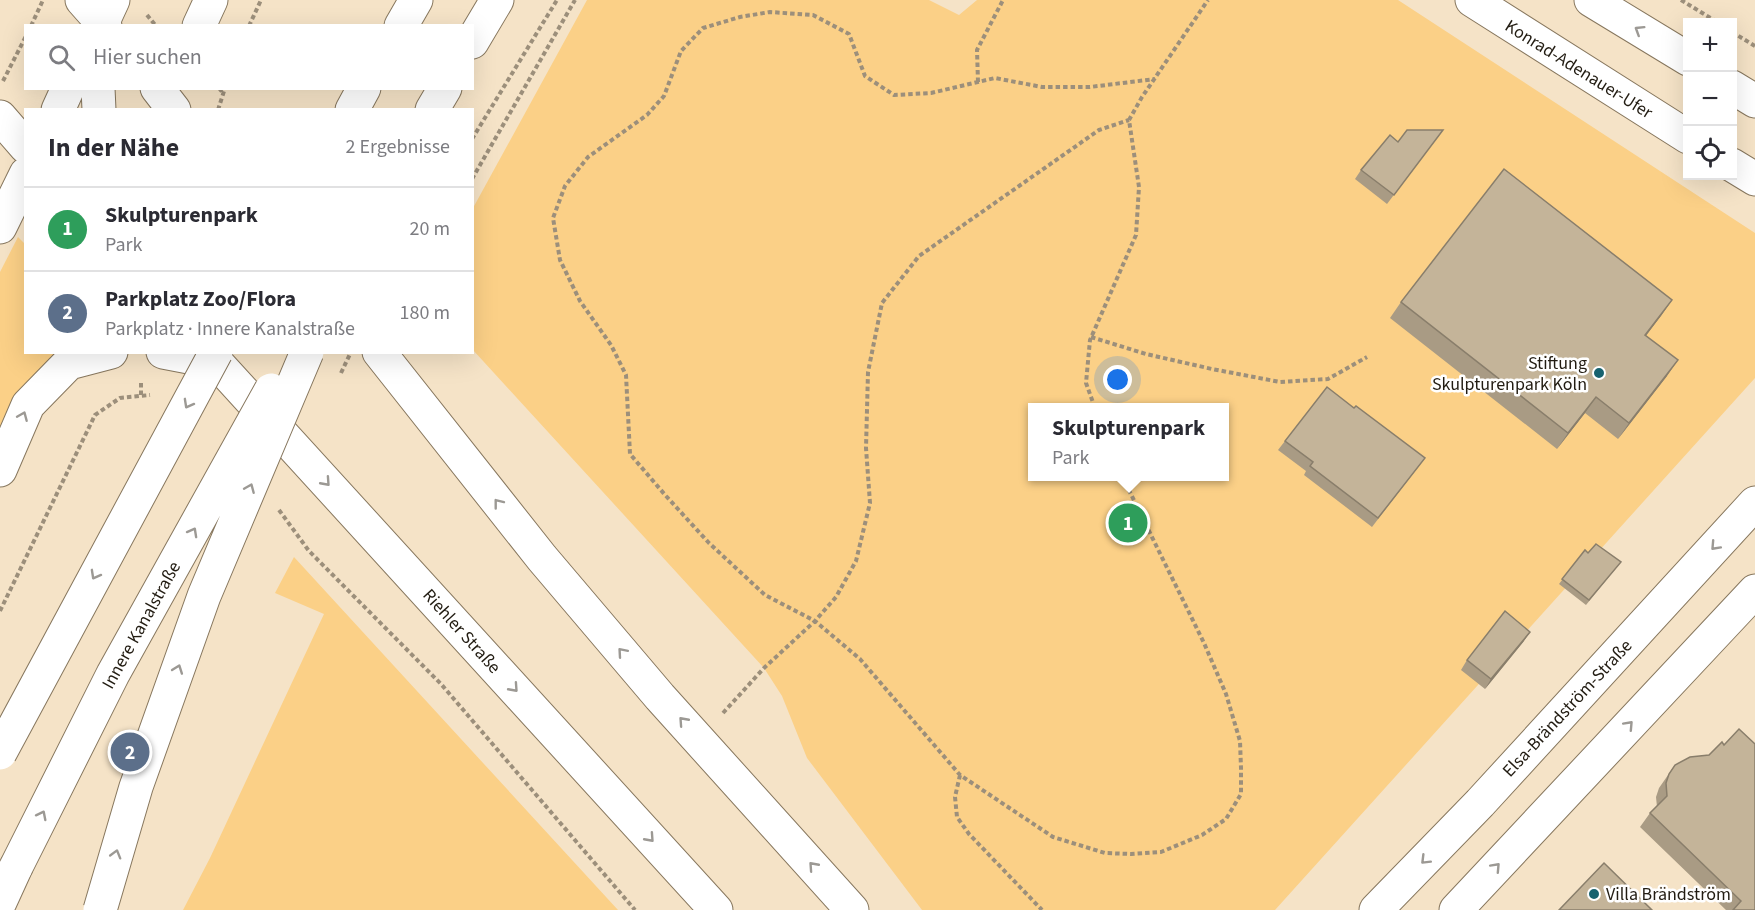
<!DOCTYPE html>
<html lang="de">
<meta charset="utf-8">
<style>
:root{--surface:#fff;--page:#f7f7f7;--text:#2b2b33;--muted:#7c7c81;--line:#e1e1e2;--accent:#db2777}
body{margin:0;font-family:"Source Sans 3",sans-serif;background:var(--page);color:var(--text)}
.controls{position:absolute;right:18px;top:18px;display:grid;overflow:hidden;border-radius:0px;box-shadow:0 6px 24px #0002}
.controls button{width:54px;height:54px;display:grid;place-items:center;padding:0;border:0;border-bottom:2px solid var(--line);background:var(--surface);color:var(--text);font:30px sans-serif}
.you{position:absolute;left:1118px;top:380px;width:21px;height:21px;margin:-15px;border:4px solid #fff;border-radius:50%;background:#1a73e8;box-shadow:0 0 0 9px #1a73e833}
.badge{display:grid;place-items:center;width:39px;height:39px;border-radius:50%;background:var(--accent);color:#fff;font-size:20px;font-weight:700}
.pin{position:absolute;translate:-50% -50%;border:3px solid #fff;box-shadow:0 2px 6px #0006}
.popup{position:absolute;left:1028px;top:403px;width:201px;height:78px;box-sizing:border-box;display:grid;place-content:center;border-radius:0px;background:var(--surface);filter:drop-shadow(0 2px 4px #0005);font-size:20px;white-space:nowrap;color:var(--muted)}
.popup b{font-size:22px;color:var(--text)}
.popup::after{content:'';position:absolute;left:50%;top:100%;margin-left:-12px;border:12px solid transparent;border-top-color:var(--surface)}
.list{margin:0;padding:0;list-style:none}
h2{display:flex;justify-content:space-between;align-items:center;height:78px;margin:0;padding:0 24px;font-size:26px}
h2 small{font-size:20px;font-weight:400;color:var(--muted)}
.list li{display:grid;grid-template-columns:39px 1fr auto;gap:18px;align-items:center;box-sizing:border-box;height:84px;padding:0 24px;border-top:2px solid var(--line)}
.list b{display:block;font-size:22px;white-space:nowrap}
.list p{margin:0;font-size:20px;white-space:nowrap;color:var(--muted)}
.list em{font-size:20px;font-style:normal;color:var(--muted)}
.icon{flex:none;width:33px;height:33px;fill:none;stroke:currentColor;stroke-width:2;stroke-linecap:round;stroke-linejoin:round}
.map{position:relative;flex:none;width:1755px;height:910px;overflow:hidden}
.search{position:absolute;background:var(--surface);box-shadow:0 6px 24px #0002;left:24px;top:24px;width:450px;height:66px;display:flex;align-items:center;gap:15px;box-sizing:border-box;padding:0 21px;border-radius:0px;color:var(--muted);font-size:22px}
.panel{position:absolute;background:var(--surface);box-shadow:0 6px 24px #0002;left:24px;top:108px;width:450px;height:246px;border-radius:0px}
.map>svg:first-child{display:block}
.green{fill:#fbd087;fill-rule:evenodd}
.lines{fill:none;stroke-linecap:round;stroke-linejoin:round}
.secondary-casing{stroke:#87775e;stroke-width:35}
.primary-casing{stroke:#87775e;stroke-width:35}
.highway-casing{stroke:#87775e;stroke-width:35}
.path{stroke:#9c8f7b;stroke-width:4;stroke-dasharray:4.5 3;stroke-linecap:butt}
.secondary{stroke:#fff;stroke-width:33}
.primary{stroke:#fff;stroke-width:33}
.highway{stroke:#fff;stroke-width:33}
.highway-bridge-casing{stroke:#87775e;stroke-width:35;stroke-linecap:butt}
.path-bridge{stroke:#9c8f7b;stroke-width:4;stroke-dasharray:4.5 3;stroke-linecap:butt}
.highway-bridge{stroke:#fff;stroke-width:33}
.wall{fill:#a99b84}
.shaded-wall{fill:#897e6b}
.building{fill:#c4b499;stroke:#897e6b;stroke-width:1.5}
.oneway{stroke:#9c9994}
.poi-dot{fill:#17626f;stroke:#fff;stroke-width:2}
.labels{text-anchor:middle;stroke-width:5;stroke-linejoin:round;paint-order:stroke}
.street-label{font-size:18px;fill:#221c12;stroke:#fff}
.poi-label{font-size:18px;fill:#221c12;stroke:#fff;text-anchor:end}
</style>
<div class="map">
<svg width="1755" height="910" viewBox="0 0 1755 910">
<rect width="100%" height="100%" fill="#f5e3c7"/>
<!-- green -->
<path class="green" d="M 587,0 L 929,0 L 959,15 L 977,0 L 1398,0 L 1755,233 L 1755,378 L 1275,910 L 922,910 L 807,758 L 782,696 L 764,668 L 473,350 L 473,208 ZM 1032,408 L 1224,408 L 1224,476 L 1032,476 Z
M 18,237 L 25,244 L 26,352 L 64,353 L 0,433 L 0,272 Z
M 294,557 L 618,910 L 183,910 L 210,858 L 324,614 L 275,593 Z"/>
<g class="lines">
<defs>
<path id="secondary" d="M 82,0 L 105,26
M 199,26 L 211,0
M 157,88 L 174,110
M 0,117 L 26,147"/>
<path id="primary" d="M 1472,0 L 1688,137
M 1591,0 L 1688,59
M 101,26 L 113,0
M 1732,87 L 1755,101
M 98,88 L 99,110
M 58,110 L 68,88
M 1732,165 L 1755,179
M 0,227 L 26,174
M 163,352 L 215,362
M 207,352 L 716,910
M 379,352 L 542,558 L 660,697 L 852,910
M 0,470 L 28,405 L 69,363 L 111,352
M 1376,910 L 1480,803 L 1755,503
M 1456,910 L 1755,591"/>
<path id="highway" d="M 401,26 L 416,0
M 472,42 L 497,0
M 352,110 L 364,88
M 432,110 L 445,88
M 0,902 L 16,867"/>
</defs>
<!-- secondary casing -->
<use href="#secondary" class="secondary-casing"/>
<!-- primary casing -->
<use href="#primary" class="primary-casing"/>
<!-- highway casing -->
<use href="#highway" class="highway-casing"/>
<!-- path -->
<path class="path" d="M 1681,0 L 1717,22
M 147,15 L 156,26
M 31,26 L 43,0
M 249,26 L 261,0
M 1732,32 L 1755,46
M 3,81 L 26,36
M 978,82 L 977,50 L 1003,0
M 219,88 L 223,93
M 218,110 L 225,88
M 472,139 L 557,0
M 472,179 L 575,0
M 1091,337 L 1146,354 L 1212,369 L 1280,382 L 1328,379 L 1367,357
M 141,395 L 141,381
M 1095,408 L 1086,383 L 1090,340 L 1136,235 L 1139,187 L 1129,120 L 1142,97 L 1208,0
M 1122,476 L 1204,643 L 1226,694 L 1240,741 L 1241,768 L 1241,794 L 1226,819 L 1202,835 L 1161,852 L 1131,854 L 1105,853 L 1053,837 L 960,775 L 860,659 L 815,621 L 765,595 L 709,543 L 666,496 L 630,454 L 626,375 L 611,345 L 580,301 L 560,260 L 553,218 L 565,186 L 588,157 L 647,115 L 664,96 L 681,51 L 703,28 L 740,17 L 770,12 L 813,15 L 849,34 L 865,76 L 894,95 L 931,93 L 995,78 L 1042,87 L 1090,87 L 1155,79
M 279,510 L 309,551 L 441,684 L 635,910
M 0,611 L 95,415 L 120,398 L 150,395
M 723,713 L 764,668 L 815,621 L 836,597 L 856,561 L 870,503 L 866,448 L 868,372 L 882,303 L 919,256 L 1099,130 L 1129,120
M 960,775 L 955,797 L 957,817 L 969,834 L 1042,910"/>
<!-- secondary -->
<use href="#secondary" class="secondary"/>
<!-- primary -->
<use href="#primary" class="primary"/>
<!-- highway -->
<use href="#highway" class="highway"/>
<defs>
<path id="highway-bridge" d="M 0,753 L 216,352
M 16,867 L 113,674 L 271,390
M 100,910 L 136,787 L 204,596 L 307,352"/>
</defs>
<!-- highway-bridge casing -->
<use href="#highway-bridge" class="highway-bridge-casing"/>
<!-- path-bridge -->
<path class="path-bridge" d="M 341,373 L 351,352"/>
<!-- highway-bridge -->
<use href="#highway-bridge" class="highway-bridge"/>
</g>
<!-- wall -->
<path class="wall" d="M 1443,130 L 1387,204 L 1355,179 L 1361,170 L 1398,142 Z
M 1672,300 L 1646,336 L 1667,376 L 1618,439 L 1585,413 L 1557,449 L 1390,318 L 1401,302 Z
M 1354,408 L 1425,458 L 1372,527 L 1304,475 L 1306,471 L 1278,450 L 1285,441 Z
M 1585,550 L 1588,553 L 1621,562 L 1586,605 L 1559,584 Z
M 1524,641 L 1485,689 L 1461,670 L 1467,660 Z
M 1724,745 L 1755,910 L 1726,910 L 1640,827 L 1650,813 L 1657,807 L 1656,797 L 1659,788 L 1675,765 L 1709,755 Z"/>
<!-- shaded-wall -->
<path class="shaded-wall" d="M 1672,300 L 1661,316 L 1634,351 L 1645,335 Z
M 1678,360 L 1667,376 L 1618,439 L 1629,423 Z
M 1596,397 L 1585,413 L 1557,449 L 1568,433 Z
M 1530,632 L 1524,641 L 1485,689 L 1491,679 Z"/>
<!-- building -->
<path class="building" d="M 1407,130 L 1443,130 L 1394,195 L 1361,170 L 1390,135 L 1398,142 Z
M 1504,169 L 1672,300 L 1645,335 L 1678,360 L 1629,423 L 1596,397 L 1568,433 L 1401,302 Z
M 1327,387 L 1354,408 L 1356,406 L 1425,458 L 1378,518 L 1310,466 L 1313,462 L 1285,441 Z
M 1596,544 L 1621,562 L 1589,600 L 1562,579 L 1585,550 L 1588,553 Z
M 1505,611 L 1530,632 L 1491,679 L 1467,660 Z
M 1739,729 L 1755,744 L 1755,910 L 1733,910 L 1741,901 L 1650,813 L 1667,796 L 1666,783 L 1669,774 L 1675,765 L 1690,757 L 1709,755 L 1722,742 L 1724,745 Z
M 1604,863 L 1652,910 L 1559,910 Z"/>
<!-- one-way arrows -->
<defs><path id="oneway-chevron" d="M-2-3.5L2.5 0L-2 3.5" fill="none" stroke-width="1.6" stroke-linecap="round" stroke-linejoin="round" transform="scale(1.5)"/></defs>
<g class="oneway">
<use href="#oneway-chevron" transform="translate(1639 30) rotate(-148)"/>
<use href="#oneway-chevron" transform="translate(188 404) rotate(119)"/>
<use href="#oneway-chevron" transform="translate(23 416) rotate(-67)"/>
<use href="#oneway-chevron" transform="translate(326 482) rotate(48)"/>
<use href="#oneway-chevron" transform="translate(250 488) rotate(-67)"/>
<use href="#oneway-chevron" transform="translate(498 503) rotate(-128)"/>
<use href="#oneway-chevron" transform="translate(193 532) rotate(-61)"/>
<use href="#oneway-chevron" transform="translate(1715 546) rotate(133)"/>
<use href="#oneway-chevron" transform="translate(95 575) rotate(119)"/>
<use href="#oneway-chevron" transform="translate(622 652) rotate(-131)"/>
<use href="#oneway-chevron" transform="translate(178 669) rotate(-70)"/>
<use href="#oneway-chevron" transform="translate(514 688) rotate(48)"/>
<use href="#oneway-chevron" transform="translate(683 721) rotate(-132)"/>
<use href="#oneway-chevron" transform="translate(1629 725) rotate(-47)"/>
<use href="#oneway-chevron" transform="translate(42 815) rotate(-63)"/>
<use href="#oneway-chevron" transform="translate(650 838) rotate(48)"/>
<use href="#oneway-chevron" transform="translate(116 854) rotate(-74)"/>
<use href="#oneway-chevron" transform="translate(1425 860) rotate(135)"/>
<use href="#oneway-chevron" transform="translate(813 866) rotate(-132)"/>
<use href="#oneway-chevron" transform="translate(1496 867) rotate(-47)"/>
</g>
<!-- markers -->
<g class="poi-dot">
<circle cx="1599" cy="373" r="6"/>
<circle cx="1594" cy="894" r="6"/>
</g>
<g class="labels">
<!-- street labels -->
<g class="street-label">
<text transform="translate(1579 69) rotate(32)" y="6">Konrad-Adenauer-Ufer</text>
<text transform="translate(141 625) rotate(-61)" y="6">Innere Kanalstraße</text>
<text transform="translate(462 631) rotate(48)" y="6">Riehler Straße</text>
<text transform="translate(1567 708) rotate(-47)" y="6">Elsa-Brändström-Straße</text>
</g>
<!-- poi labels -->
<g class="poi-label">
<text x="1587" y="369">Stiftung<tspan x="1587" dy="21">Skulpturenpark Köln</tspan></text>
<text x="1606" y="900" text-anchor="start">Villa Brändström</text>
</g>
</g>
</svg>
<div class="controls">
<button>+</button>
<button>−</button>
<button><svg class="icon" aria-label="locate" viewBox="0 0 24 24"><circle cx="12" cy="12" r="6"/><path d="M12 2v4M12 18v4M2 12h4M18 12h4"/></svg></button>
</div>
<div class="you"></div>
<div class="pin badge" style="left:1128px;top:523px;background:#2e9e5b">1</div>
<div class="popup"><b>Skulpturenpark</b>Park</div>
<div class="pin badge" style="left:130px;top:752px;background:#5c6f8a">2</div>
<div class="search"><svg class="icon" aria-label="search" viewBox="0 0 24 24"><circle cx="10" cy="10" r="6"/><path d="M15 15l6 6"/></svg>Hier suchen</div>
<section class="panel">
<h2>In der Nähe<small>2 Ergebnisse</small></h2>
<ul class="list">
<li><span class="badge" style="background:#2e9e5b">1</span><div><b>Skulpturenpark</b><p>Park</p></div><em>20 m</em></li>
<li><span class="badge" style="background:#5c6f8a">2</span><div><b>Parkplatz Zoo/Flora</b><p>Parkplatz · Innere Kanalstraße</p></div><em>180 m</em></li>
</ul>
</section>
</div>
